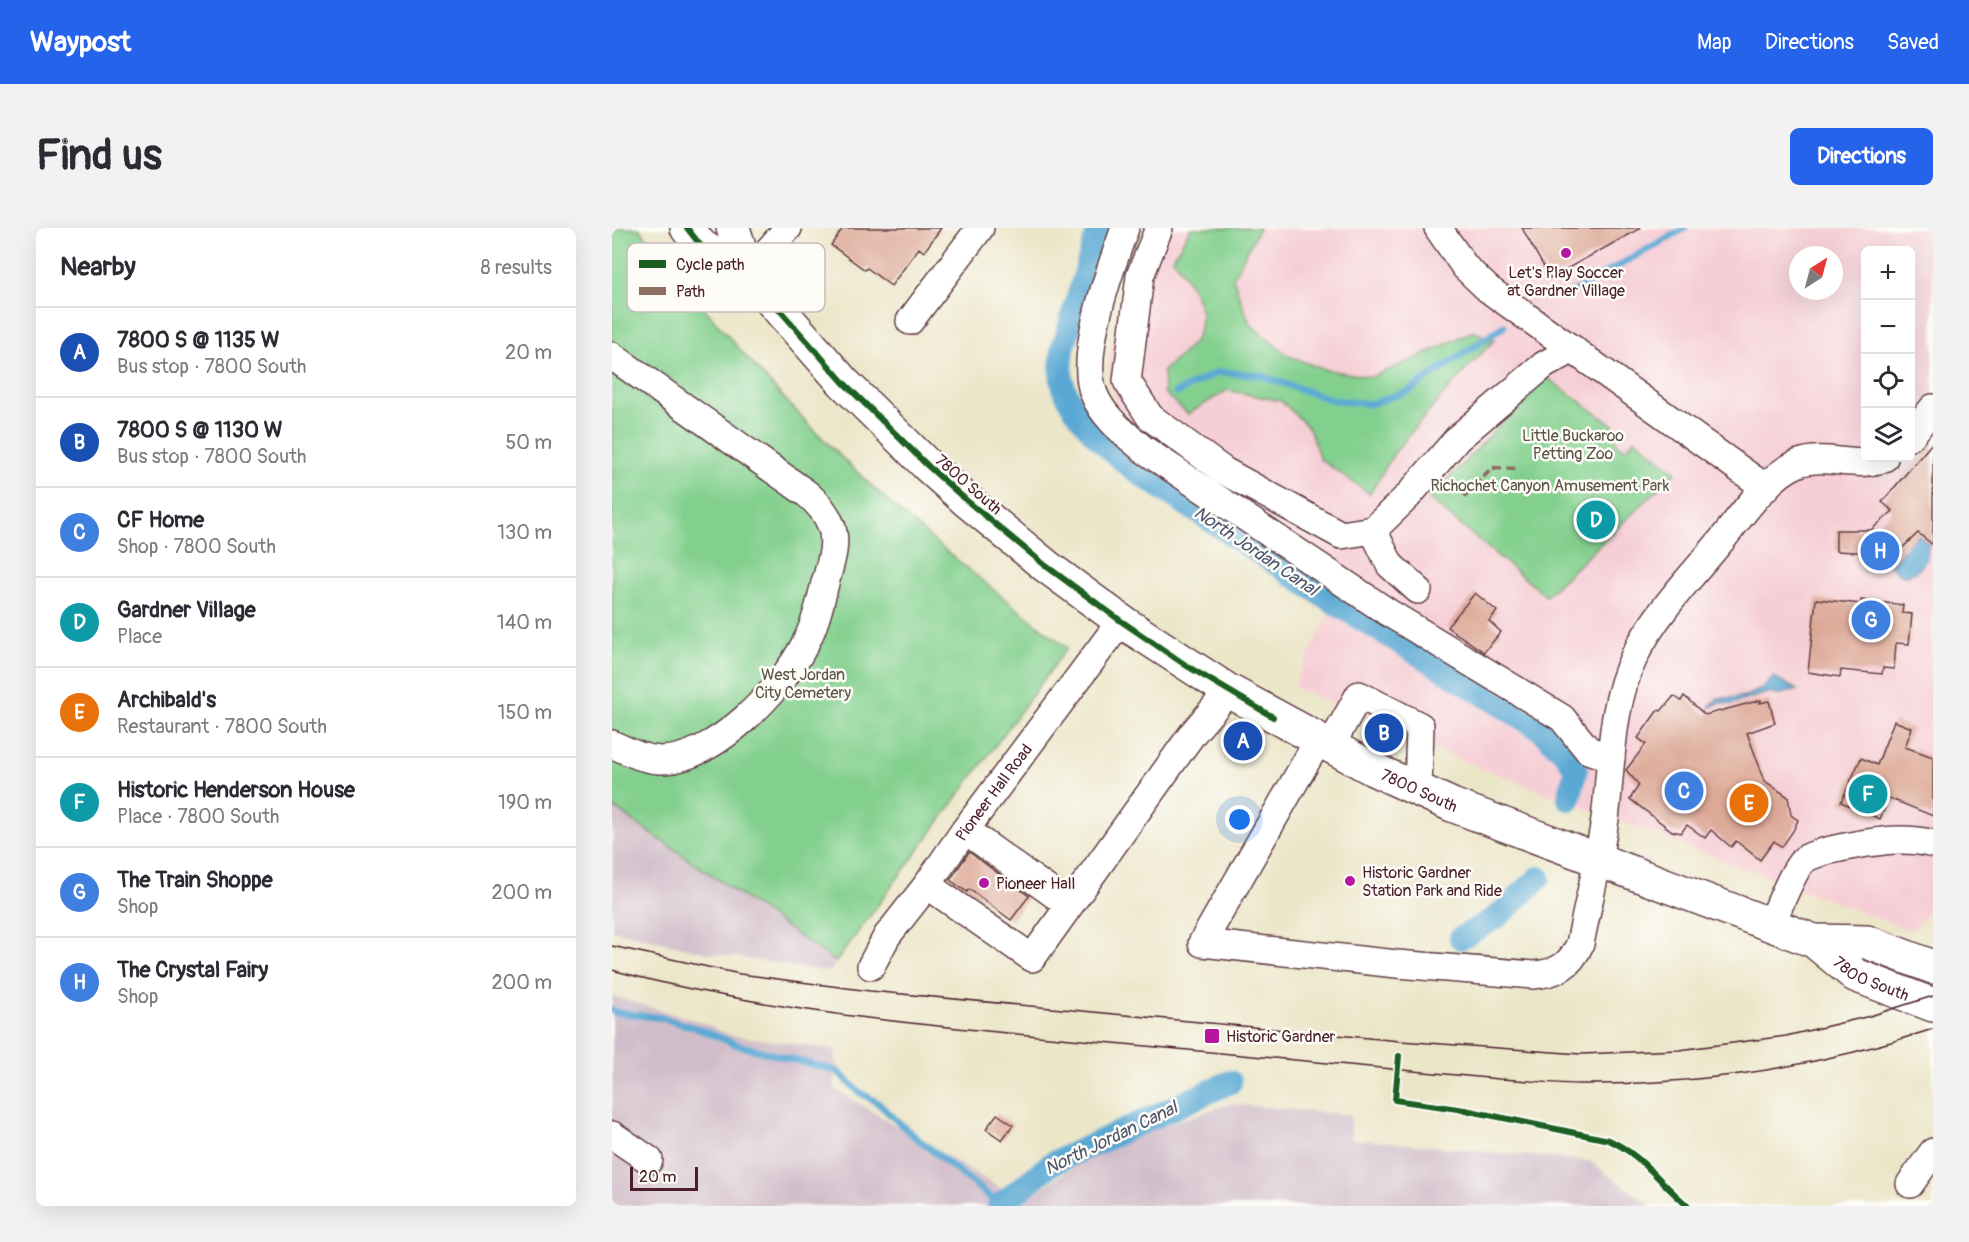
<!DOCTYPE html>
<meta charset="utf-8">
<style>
:root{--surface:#fff;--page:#f2f2f3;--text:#2b2b33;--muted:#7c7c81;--line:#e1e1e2;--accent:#2563eb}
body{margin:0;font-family:Pangolin,sans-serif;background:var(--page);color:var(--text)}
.controls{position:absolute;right:18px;top:18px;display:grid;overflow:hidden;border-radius:9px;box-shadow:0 6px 24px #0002}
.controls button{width:54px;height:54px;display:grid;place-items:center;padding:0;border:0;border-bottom:2px solid var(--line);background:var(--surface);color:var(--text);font:30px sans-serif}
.compass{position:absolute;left:1177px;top:18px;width:54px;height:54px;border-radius:50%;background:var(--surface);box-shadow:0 6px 24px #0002;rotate:36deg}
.scale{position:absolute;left:18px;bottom:15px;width:68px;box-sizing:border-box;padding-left:6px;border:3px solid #4a1f2b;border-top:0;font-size:16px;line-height:21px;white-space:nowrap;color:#4a1f2b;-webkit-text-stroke:4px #fdfcf7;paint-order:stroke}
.you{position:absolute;left:628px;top:592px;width:21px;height:21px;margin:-15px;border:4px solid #fff;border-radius:50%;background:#1a73e8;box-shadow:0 0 0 9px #1a73e833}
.badge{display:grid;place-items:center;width:39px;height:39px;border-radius:50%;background:var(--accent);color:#fff;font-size:20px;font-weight:700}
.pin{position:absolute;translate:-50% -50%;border:3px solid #fff;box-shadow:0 2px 6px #0006}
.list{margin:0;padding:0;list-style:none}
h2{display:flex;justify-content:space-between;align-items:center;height:78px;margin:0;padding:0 24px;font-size:26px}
h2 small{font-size:20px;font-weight:400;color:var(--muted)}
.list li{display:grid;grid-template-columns:39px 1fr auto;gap:18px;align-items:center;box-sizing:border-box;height:90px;padding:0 24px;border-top:2px solid var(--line)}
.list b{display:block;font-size:22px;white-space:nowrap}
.list p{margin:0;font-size:20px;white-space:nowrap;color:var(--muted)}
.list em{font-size:20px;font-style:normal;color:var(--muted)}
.icon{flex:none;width:33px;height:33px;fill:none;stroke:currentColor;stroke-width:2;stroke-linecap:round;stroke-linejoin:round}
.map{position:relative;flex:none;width:1321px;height:978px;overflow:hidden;border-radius:9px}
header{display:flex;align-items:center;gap:36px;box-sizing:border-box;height:84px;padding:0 30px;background:var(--accent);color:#fff}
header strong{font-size:28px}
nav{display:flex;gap:33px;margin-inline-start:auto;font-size:21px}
.intro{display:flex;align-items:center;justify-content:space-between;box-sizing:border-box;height:144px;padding:0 36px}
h1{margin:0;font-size:42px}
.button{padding:15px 27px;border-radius:9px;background:var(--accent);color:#fff;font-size:21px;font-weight:700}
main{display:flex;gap:36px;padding:0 36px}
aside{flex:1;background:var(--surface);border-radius:9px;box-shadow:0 6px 24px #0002}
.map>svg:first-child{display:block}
.built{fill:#f6cfd6;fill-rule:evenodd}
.industrial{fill:#d1bdc9}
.green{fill:#83d08e;stroke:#66785c;stroke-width:1.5}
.water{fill:#5aa9d4;stroke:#526480;stroke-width:1.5}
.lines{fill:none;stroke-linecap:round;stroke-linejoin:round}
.stream{stroke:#5aa9d4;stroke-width:7}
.canal{stroke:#5aa9d4;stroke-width:24}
.building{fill:#dda997}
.minor-casing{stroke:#623d43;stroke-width:30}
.major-casing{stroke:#623d43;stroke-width:36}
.minor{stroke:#fff;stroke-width:27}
.major{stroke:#fff;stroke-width:33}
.tram{stroke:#4a1f2b;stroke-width:1.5}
.quiet{stroke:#8d6e63;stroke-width:4.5;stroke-dasharray:9 4.5;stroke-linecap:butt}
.cycleway-casing{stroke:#fdfcf7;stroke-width:10}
.cycleway{stroke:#1b5e20;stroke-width:6}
.poi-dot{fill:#b5179e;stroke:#fdfcf7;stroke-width:2}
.labels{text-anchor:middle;stroke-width:5;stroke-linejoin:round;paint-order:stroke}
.poi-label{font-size:16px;fill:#4a1f2b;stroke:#fdfcf7;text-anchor:start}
.park-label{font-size:16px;fill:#5b5449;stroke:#fdfcf7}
.street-label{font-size:16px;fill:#4a1f2b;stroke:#fdfcf7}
.water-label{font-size:18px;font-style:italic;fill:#50566f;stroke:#fdfcf7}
.key{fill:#fdfcf7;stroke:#c7baba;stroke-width:1.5}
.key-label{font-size:16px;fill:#4a1f2b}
</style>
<header>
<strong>Waypost</strong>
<nav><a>Map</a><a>Directions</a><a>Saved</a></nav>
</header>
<div class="intro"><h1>Find us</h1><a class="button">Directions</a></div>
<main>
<aside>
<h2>Nearby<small>8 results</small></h2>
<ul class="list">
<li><span class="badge" style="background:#1a4fb4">A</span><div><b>7800 S @ 1135 W</b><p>Bus stop · 7800 South</p></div><em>20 m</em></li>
<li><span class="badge" style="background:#1a4fb4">B</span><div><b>7800 S @ 1130 W</b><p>Bus stop · 7800 South</p></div><em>50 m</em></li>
<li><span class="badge" style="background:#3f7fe0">C</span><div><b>CF Home</b><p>Shop · 7800 South</p></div><em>130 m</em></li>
<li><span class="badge" style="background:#0f9aa8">D</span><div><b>Gardner Village</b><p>Place</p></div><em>140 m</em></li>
<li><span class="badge" style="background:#e8710a">E</span><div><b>Archibald's</b><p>Restaurant · 7800 South</p></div><em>150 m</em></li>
<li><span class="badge" style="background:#0f9aa8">F</span><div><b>Historic Henderson House</b><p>Place · 7800 South</p></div><em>190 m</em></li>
<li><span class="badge" style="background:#3f7fe0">G</span><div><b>The Train Shoppe</b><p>Shop</p></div><em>200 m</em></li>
<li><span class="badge" style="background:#3f7fe0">H</span><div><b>The Crystal Fairy</b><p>Shop</p></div><em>200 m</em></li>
</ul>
</aside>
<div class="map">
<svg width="1321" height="978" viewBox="0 0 1321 978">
<rect width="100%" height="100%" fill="#fdfcf7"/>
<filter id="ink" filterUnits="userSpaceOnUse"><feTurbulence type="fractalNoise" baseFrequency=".0167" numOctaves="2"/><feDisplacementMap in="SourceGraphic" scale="12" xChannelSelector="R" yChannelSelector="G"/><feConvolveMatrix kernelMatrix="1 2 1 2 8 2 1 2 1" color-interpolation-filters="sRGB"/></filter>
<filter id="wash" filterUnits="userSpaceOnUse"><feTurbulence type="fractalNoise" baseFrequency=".008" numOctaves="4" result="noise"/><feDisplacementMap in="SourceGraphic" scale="24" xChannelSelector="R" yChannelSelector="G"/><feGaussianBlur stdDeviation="1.35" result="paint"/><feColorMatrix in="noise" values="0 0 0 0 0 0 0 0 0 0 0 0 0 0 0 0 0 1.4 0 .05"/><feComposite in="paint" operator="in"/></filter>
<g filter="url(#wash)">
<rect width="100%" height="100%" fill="#ece6c9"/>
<!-- built -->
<path class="built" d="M 537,0 L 1321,0 L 1321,679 L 1300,703 L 972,580 L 815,519 L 681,458 L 733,354 L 533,210 L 505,178 L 496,143 L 502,99 L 524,31 ZM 1254,22 L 1298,22 L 1298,230 L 1254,230 ZM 1186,27 L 1222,27 L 1222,63 L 1186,63 Z"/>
<!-- industrial -->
<path class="industrial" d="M 0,578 L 224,734 L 218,744 L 91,724 L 0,702 Z
M 0,768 L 89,794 L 118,807 L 224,822 L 223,861 L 409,973 L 481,927 L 548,899 L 618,876 L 739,887 L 739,911 L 977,933 L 1039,978 L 0,978 Z"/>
<!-- green -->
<path class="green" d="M 0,0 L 27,0 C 106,100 190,197 286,282 C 340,330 398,375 455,420 L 224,734 L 0,578 Z
M 579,0 L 647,0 L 621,50 L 638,96 L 675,127 L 710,141 L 759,149 L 803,131 L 861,103 L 882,112 L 836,161 L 782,225 L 758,266 L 708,231 L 697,200 L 669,173 L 615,162 L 576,186 L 552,165 L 551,143 C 559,135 579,120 584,110 C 599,79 577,55 561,30 Z
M 934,149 L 1002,198 L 1005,216 L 1014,221 L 1023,211 L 1064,244 L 934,368 L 817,271 Z"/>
<!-- water -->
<path class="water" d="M 1306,307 L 1317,316 C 1314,335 1311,343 1291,348 L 1277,337 Z
M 1162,449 L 1185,462 L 1165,467 L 1156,465 L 1120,476 L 1108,475 L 1096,480 L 1106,470 C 1133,470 1143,468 1162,449 Z"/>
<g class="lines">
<!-- stream -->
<path class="stream" d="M 962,63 L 1073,0
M 564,165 L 606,144 L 647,147 L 721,172 L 758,176 L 797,163 L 892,98
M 0,782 L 3,784 L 50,790 L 84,800 L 126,817 L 225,843 L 247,864 L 266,875 L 296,903 L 388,977"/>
<!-- canal -->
<path class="canal" d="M 487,0 L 451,120 C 450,131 448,142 450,153 C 458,187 498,223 524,243 L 717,371 L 928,501 L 954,526 L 964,541 L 957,571
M 849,710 L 885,689 L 927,650
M 387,978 L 439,936 L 618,854"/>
</g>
<g id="blocks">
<!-- building -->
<path class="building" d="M 231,0 L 329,0 L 312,24 L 307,20 L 279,58 L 255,40 L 253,42 L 219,17 Z
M 910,0 L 1029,0 L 938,50 Z
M 1321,214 L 1321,317 L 1306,305 L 1284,326 L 1224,323 L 1224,302 L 1259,302 L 1281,283 L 1270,274 Z
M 863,365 L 885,383 L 877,393 L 889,404 L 872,424 L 835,399 Z
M 1204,371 L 1249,376 L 1249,372 L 1291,377 L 1290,385 L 1300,386 L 1297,416 L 1284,415 L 1282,441 L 1271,440 L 1270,446 L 1229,442 L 1228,449 L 1196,444 Z
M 1062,468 L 1069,473 L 1072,468 L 1093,487 L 1149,472 L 1148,475 L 1157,473 L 1163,495 L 1135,505 L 1153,553 L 1176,569 L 1179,587 L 1186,592 L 1181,603 L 1170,619 L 1162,613 L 1148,632 L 1124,613 L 1119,619 L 1099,602 L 1093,610 L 1075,597 L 1069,605 L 1060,603 L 1018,571 L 1027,557 L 1014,542 L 1034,516 L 1026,510 L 1046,482 L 1049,483 Z
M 1282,493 L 1300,500 L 1293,519 L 1321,529 L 1321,588 L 1277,570 L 1268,591 L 1229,574 L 1249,530 L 1265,537 Z
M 357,624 L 417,668 L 399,692 L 357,661 L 355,664 L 338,652 Z
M 385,886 L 401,897 L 390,912 L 374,901 Z"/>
</g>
</g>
<g filter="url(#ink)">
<use href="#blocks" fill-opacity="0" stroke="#623d43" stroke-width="1.5"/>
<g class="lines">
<defs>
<g id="minor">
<path d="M 513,0 C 499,39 466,127 482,166 C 491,189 512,205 531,221 L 777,385 L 950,490 L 976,522 L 999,530"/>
<path d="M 547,0 L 528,48 L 515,153 L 538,189 L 612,243 L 729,307 L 761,302 L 796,268 L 846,210 L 932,137 L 961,121"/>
<path d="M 826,0 L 853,39 L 876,61 L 1154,260"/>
<path d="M 136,46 L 176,0"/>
<path d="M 298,93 L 368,0"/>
<path d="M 0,128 L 194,265 C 205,274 214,284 219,297 C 226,316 218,337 213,355 C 208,376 203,397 193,416 C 170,461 102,533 48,532 C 30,531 15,523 0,516"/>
<path d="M 1298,209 L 1321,180"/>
<path d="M 761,302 L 778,337 L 806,362"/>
<path d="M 706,513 L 590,715 L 785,736 L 922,747 C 945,745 958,738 968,716 C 976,675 987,633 993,591 C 1000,536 998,478 1023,427 C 1044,384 1083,345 1113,308 C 1132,284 1158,246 1187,235 C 1215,225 1245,242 1272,230"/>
<path d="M 718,519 L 747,467 L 808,498 L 806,562"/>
<path d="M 353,602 L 457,677"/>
<path d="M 315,657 L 420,730 L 581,505 L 617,463"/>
<path d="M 1159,697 C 1165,683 1182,639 1193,631 C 1209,621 1269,612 1289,612 C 1300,612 1311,613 1321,616"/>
<path id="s1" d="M 259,738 L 275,708 L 315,657 L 353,602 L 509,393"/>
<path d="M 0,907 L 37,932"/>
<path d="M 1298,956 L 1321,924"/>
</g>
<g id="major">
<path id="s2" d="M 75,0 L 89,18 L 136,46 L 231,154 L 316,238 L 354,272 L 434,338 L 509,393 L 617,463 L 761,541 L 840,577 L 1202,713 L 1243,747 L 1321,777"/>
<path d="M 121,0 L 136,46"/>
<path d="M 1202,713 L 1255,714 L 1321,739"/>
</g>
</defs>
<!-- minor casing -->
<use href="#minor" class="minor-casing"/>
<!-- major casing -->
<use href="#major" class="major-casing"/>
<!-- minor -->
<use href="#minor" class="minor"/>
<!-- major -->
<use href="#major" class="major"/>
<!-- tram -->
<path class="tram" d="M 0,718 L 128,746 L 258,763 L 788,813 L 969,826 L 1067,822 L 1174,808 L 1258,788 L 1321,768
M 0,742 C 147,782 297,796 448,810 C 594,823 740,837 887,851 C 914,852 942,856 969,856 C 1089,857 1207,839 1321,801"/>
<!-- quiet -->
<path class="quiet" d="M 852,268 L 880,240 L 904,241"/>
<defs>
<path id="cycleway" d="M 75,0 L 89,18 L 136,46 L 231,154 L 316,238 L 354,272 L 434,338 L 509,393 L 575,438 L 661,489
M 787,828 L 783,872 L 853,882 L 997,912 C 1030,927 1049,956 1076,978"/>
</defs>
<!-- cycleway casing -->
<use href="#cycleway" class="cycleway-casing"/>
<!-- cycleway -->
<use href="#cycleway" class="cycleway"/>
</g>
</g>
<!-- markers -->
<g class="poi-dot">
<circle cx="954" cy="25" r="6"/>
<circle cx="738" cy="653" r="6"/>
<circle cx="372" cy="655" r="6"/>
<rect x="592" y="800" width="16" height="16" rx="3"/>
</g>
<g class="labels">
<!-- poi labels -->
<g class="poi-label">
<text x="954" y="50" text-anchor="middle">Let's Play Soccer<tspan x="954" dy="18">at Gardner Village</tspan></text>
<text x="750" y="650">Historic Gardner<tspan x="750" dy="18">Station Park and Ride</tspan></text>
<text x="384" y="661">Pioneer Hall</text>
<text x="614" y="814">Historic Gardner</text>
</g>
<!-- park labels -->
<g class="park-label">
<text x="961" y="213">Little Buckaroo<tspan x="961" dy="18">Petting Zoo</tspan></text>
<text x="938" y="263">Richochet Canyon Amusement Park</text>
<text x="191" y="452">West Jordan<tspan x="191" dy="18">City Cemetery</tspan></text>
</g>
<!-- street labels -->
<g class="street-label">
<text transform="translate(357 256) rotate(41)" y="6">7800 South</text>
<text dy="6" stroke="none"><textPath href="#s2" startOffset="932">7800 South</textPath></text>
<text dy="6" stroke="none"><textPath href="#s1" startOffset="213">Pioneer Hall Road</textPath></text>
<text dy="6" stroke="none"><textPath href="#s2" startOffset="1424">7800 South</textPath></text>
</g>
<!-- water labels -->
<g class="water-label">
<text transform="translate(644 323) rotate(34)" y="6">North Jordan Canal</text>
<text transform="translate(499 910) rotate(-26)" y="6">North Jordan Canal</text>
</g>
</g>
<!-- legend -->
<rect x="15" y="15" width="198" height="69" rx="9" class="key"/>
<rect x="27" y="32" width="27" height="8" fill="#1b5e20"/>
<rect x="27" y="59" width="27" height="8" fill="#8d6e63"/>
<g class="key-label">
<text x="64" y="42">Cycle path</text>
<text x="64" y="69">Path</text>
</g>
</svg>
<div class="controls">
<button>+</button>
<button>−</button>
<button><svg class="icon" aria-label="locate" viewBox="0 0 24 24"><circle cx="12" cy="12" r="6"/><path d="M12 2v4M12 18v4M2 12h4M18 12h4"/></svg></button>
<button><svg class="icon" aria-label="layers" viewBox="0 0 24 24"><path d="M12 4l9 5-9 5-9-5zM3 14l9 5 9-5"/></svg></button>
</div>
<svg class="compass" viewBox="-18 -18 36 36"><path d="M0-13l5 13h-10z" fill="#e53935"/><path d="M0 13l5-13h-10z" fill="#7c7c81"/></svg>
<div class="scale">20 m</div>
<div class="you"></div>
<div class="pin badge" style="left:631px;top:513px;background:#1a4fb4">A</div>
<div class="pin badge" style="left:772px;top:505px;background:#1a4fb4">B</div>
<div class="pin badge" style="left:1072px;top:563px;background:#3f7fe0">C</div>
<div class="pin badge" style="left:984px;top:292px;background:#0f9aa8">D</div>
<div class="pin badge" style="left:1137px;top:575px;background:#e8710a">E</div>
<div class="pin badge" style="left:1256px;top:566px;background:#0f9aa8">F</div>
<div class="pin badge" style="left:1259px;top:392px;background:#3f7fe0">G</div>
<div class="pin badge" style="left:1268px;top:323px;background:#3f7fe0">H</div>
</div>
</main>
